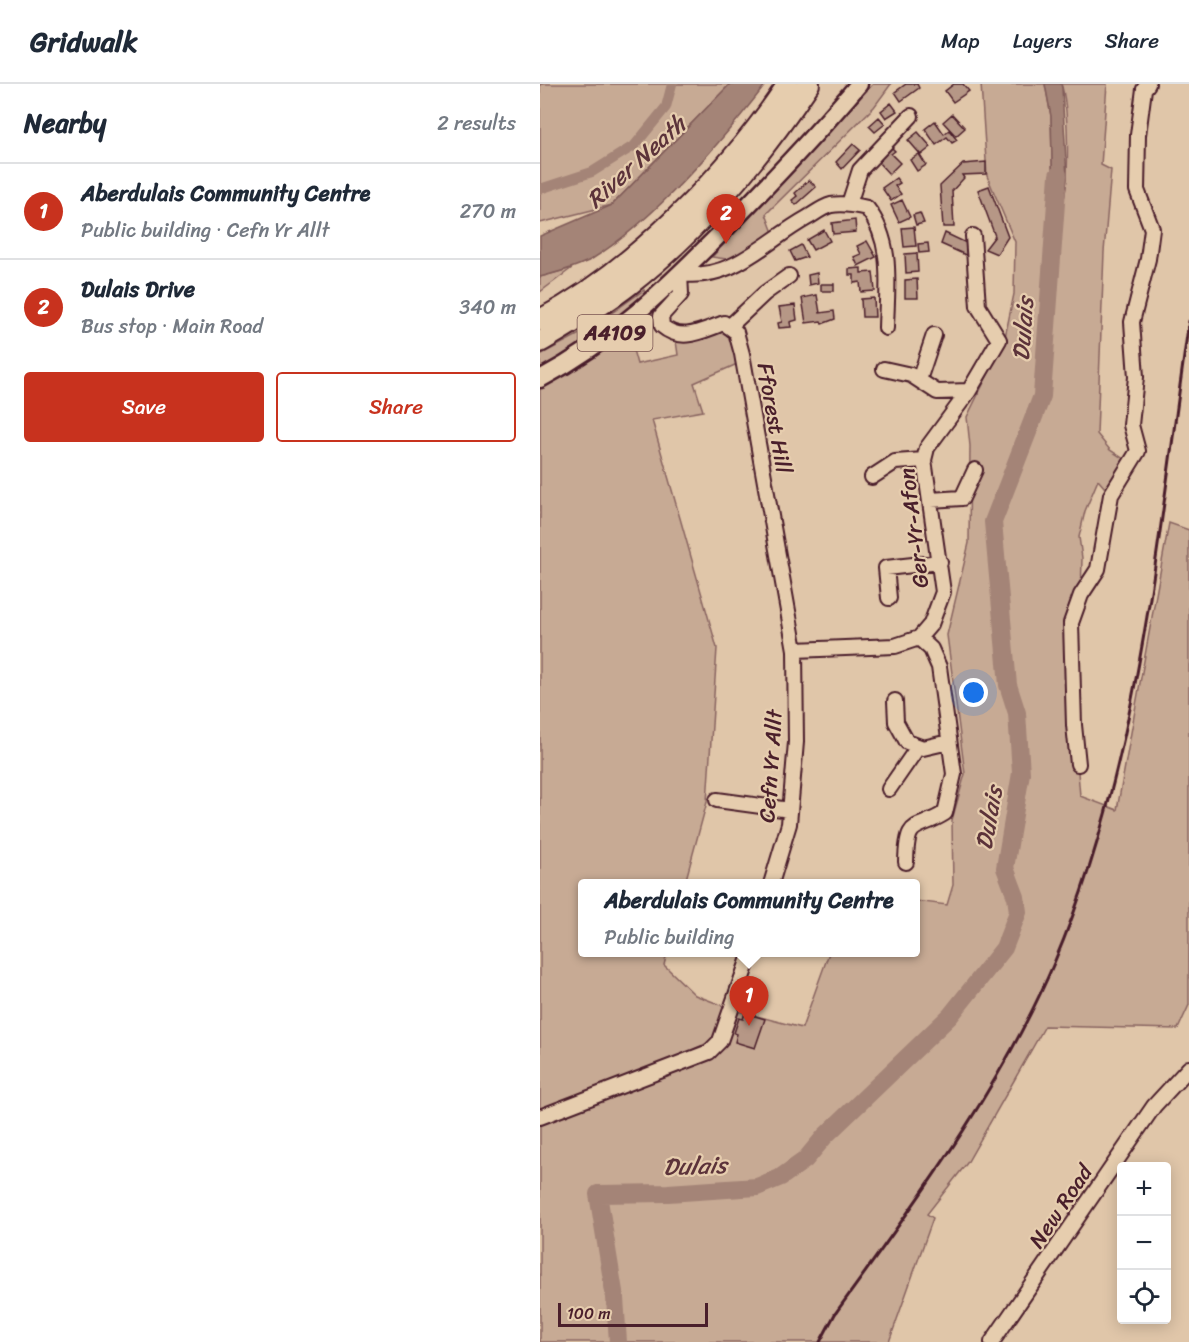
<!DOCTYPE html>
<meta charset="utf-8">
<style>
:root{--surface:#fff;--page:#f2f2f3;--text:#1f2937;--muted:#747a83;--line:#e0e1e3;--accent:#c8321e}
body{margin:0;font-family:Sriracha,sans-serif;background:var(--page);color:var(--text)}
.controls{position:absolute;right:18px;bottom:18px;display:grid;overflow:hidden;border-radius:6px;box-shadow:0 3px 15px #0003}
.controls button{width:54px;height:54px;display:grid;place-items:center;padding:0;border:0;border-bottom:2px solid var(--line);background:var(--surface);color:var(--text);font:30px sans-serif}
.scale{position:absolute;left:18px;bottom:15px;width:150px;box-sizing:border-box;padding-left:6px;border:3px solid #4a1f2b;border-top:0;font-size:16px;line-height:21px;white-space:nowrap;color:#4a1f2b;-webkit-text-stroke:4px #e6cdae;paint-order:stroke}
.you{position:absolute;left:434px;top:609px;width:21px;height:21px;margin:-15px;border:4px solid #fff;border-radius:50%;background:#1a73e8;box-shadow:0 0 0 9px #1a73e833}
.badge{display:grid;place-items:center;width:39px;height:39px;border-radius:50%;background:var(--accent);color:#fff;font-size:20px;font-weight:700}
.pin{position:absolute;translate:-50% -50px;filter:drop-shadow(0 2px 3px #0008)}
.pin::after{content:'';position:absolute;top:32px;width:21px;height:18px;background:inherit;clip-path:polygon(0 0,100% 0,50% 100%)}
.popup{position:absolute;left:38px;top:795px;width:342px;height:78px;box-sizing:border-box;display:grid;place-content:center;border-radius:6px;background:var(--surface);filter:drop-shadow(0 2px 4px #0005);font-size:20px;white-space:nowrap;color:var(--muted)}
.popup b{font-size:22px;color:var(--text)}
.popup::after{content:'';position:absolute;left:50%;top:100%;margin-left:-12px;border:12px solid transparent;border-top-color:var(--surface)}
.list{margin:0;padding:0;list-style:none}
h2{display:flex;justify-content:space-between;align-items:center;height:78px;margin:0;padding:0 24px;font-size:26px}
h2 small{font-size:20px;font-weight:400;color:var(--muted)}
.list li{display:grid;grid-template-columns:39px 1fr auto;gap:18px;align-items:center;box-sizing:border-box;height:96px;padding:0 24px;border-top:2px solid var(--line)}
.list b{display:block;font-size:22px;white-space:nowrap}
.list p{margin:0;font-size:20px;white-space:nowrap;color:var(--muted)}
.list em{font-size:20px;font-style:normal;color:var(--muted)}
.actions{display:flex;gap:12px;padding:18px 24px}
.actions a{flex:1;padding:14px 0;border:2px solid var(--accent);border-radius:6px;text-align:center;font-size:21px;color:var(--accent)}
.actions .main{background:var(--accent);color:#fff}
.icon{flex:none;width:33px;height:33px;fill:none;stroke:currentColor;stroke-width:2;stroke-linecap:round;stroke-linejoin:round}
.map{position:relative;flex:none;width:649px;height:1258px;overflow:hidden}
header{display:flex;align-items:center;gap:36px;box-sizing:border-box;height:84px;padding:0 30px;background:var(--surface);border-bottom:2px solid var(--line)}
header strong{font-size:28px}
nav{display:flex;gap:33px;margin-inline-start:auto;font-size:21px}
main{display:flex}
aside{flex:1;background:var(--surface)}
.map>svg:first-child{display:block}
.green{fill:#c7aa94;stroke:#886460;stroke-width:1.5}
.water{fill:#a48477;stroke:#805c59;stroke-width:1.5}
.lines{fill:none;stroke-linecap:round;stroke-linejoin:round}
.canal{stroke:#a48477;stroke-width:10}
.river{stroke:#a48477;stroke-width:18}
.building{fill:#b69786;stroke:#4a1f2b;stroke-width:1.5}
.minor-casing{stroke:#4a1f2b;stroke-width:18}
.major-casing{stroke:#4a1f2b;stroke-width:21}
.highway-casing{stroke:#4a1f2b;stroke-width:24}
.minor{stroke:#e6cdae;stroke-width:14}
.major{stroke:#e6cdae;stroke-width:16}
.highway{stroke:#e6cdae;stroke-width:20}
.rail{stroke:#4a1f2b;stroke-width:3}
.labels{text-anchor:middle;stroke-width:4.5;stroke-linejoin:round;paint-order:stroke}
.shield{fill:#e6cdae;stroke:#795352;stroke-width:1.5}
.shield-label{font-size:21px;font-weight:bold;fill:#4a1f2b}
.street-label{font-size:22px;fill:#4a1f2b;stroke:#e6cdae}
.water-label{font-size:24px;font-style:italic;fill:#5c333a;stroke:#e6cdae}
</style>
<header>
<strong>Gridwalk</strong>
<nav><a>Map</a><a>Layers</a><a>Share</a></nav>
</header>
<main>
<aside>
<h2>Nearby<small>2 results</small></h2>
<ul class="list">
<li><span class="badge">1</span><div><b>Aberdulais Community Centre</b><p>Public building · Cefn Yr Allt</p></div><em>270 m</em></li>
<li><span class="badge">2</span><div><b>Dulais Drive</b><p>Bus stop · Main Road</p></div><em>340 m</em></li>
</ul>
<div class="actions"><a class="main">Save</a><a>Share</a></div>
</aside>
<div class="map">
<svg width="649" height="1258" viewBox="0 0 649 1258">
<rect width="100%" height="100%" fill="#e0c6a9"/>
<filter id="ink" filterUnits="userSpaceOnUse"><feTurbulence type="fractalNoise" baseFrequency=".0167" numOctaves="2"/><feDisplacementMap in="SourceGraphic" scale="12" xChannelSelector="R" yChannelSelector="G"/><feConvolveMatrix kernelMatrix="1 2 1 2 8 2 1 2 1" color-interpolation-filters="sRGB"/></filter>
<g filter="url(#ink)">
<!-- green -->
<path class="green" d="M 0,0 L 190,0 L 72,121 L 0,139 Z
M 333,0 L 351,0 L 334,23 L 226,130 L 235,154 L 187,182 L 186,175 L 172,173 Z
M 441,0 L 505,0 L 511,32 L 513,115 L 524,115 C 529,93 529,21 521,0 L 567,0 L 561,81 L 571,86 L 564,168 L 557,350 L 570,366 L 590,379 L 571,411 L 558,396 L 545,427 L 539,453 L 542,474 L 541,511 L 531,539 L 534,641 L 540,712 L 577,726 L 629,439 L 649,446 L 649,921 L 638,945 L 505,942 L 427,1079 L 387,1130 L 393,1134 L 349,1258 L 0,1258 L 0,271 L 49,245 L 104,206 L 111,236 L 91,259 L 97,280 L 138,271 L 136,257 L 184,239 L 196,248 L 204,277 L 154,299 L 163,327 L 112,336 L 177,564 L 167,718 L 145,799 L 43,800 L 43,868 L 127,869 L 124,881 L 155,911 L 189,924 L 179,954 L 154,965 L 156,978 C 182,966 185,952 194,926 L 262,944 L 289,869 L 376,868 L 376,817 L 407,821 L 413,801 L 412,736 L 425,690 L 407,551 L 429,459 L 430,362 L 427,333 L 464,258 L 474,210 L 475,158 L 447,92 Z
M 32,184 L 0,208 L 0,193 Z"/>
<!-- water -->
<path class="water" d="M 190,0 L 226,0 C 181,58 115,136 52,175 C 36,184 18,188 0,193 L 0,152 L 72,121 Z
M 505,0 L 521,0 L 522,4 L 527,95 L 524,115 L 513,115 L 511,32 Z"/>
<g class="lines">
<!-- canal -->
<path class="canal" d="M 0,105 L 52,88 L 95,61 L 126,23 L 132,0"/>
<!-- river -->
<path class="river" d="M 78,1258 L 75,1214 L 58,1110 L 128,1109 L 217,1103 L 241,1093 L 265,1076 L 285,1052 L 410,932 L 464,864 L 478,828 L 476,813 L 465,784 L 481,689 L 477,629 L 468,601 L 453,438 L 502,312 L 518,91"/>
</g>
<!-- building -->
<path class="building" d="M 366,0 L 377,0 L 379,4 L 361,17 L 355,8 Z
M 414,0 L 423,0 L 429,7 L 413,18 L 405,7 Z
M 351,19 L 357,27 L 346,34 L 341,27 Z
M 412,30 L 425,44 L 416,52 L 403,38 Z
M 339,33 L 345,40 L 335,48 L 329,42 Z
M 395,37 L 404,50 L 409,46 L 417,56 L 412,59 L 407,53 L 396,61 L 385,45 Z
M 378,48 L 391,63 L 381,71 L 368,56 Z
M 313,60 L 320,66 L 302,85 L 296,78 Z
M 349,61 L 355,67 L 351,70 L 360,79 L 349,90 L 337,77 Z
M 379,70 L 386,81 L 377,87 L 370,76 Z
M 446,78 L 446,90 L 422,91 L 424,94 L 412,107 L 414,143 L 403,143 L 400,102 L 423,80 Z
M 356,94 L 360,99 L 355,102 L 361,110 L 351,117 L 342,104 Z
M 269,96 L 276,103 L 256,121 L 252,116 L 257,112 L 255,109 Z
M 449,102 L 468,153 L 457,170 L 445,165 L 455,152 L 438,106 Z
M 362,116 L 370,133 L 359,138 L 351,121 Z
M 380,129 L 384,139 L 376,141 L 373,131 Z
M 315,136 L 316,148 L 293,150 L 292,139 Z
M 374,143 L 376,162 L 364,163 L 362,144 Z
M 284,146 L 290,157 L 273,166 L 267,156 Z
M 405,149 L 435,163 L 430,173 L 401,160 Z
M 327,157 L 336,173 L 318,182 L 314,173 L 321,170 L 317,162 Z
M 388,159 L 389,168 L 379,169 L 378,160 Z
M 261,161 L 267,173 L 255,177 L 250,167 Z
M 377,169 L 378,188 L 366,189 L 365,170 Z
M 321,184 L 321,189 L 333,188 L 335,207 L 321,208 L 320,198 L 314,199 L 314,191 L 309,191 L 309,185 Z
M 277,189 L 278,199 L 269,201 L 268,191 Z
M 377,195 L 378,214 L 365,214 L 365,196 Z
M 281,200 L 294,200 L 294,207 L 281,207 Z
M 277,211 L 280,229 L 294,227 L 295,235 L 282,240 L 281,237 L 266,239 L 262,214 Z
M 334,214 L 335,233 L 322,233 L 321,215 Z
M 255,221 L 257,236 L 250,238 L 251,243 L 239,244 L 238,239 L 242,238 L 239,223 Z
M 205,929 L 225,935 L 215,964 L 195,958 L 197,950 L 194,949 L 199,934 L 203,935 Z"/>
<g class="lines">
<defs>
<path id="minor" d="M 309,120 L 320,86 L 371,32
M 189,243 L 225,209 L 249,192
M 344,285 L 371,291 L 397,308 L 429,307
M 379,296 L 394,251
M 332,393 L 355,378 L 384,376
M 390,416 L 422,414 L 435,386
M 349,514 L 346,484 L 400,478
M 255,566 L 355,562 L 379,554 L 391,540 L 403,508 L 384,376 L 387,364 L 429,307 L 459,256 L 438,222 L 433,152
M 355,617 L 356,638 L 367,658 L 383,664 L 409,658
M 538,680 L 534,641 L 531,539 L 541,511 L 558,485 L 571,411 L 598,367 L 591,341 L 596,293 L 592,238 L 608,175 L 612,145 L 597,106 L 598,51 L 604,5 L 608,0
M 349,705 L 378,663
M 177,716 L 250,726
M 366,778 C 367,733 375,748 405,729 L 414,690 L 399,583 L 391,565 L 379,554
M 231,800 L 249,740 L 256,658 L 255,566 L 202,270 L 196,248 L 184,239 C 161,247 142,259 122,242 L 121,232 L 141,210 L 140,190 C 193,197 224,158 267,134 C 274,130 283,123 291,121 C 303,119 315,121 327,124 C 354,159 347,202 346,244
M 0,1033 L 169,968 L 180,957 L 211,868
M 452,1258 L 614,1022 L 649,984"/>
<path id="major" d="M 0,295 C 75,255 124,206 183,147 C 230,99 276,51 319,0"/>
<path id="highway" d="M 0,236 C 94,186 189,89 248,0
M 0,258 C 30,240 61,223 89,201 C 160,145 219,75 269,0"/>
</defs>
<!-- minor casing -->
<use href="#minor" class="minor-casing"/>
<!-- major casing -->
<use href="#major" class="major-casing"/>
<!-- highway casing -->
<use href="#highway" class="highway-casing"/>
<!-- minor -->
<use href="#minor" class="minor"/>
<!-- major -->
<use href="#major" class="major"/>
<!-- highway -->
<use href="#highway" class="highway"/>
<!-- rail -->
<path class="rail" d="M 280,1258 L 295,1230 C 375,1119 460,1006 514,879 C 599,680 618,450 649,237"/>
</g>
</g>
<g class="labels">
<!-- shield labels -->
<rect class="shield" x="37.5" y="231" width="75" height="36" rx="4.5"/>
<g class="shield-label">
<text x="75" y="256">A4109</text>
</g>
<!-- street labels -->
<g class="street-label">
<text transform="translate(235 334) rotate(80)" y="8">Fforest Hill</text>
<text transform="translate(373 444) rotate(-97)" y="8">Ger-Yr-Afon</text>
<text transform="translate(230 682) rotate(-86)" y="8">Cefn Yr Allt</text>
<text transform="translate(520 1122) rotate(-56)" y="8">New Road</text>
</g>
<!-- water labels -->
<g class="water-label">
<text transform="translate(96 78) rotate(-42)" y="8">River Neath</text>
<text transform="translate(483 245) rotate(-86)" y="8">Dulais</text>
<text transform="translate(449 734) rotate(-80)" y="8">Dulais</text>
<text transform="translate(155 1082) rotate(-2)" y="8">Dulais</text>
</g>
</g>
</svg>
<div class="controls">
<button>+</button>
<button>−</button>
<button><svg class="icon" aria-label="locate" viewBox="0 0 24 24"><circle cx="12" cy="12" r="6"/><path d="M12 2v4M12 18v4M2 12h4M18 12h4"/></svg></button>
</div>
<div class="scale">100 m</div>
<div class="you"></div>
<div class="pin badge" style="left:209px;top:942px">1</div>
<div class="popup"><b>Aberdulais Community Centre</b>Public building</div>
<div class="pin badge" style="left:186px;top:160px">2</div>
</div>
</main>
